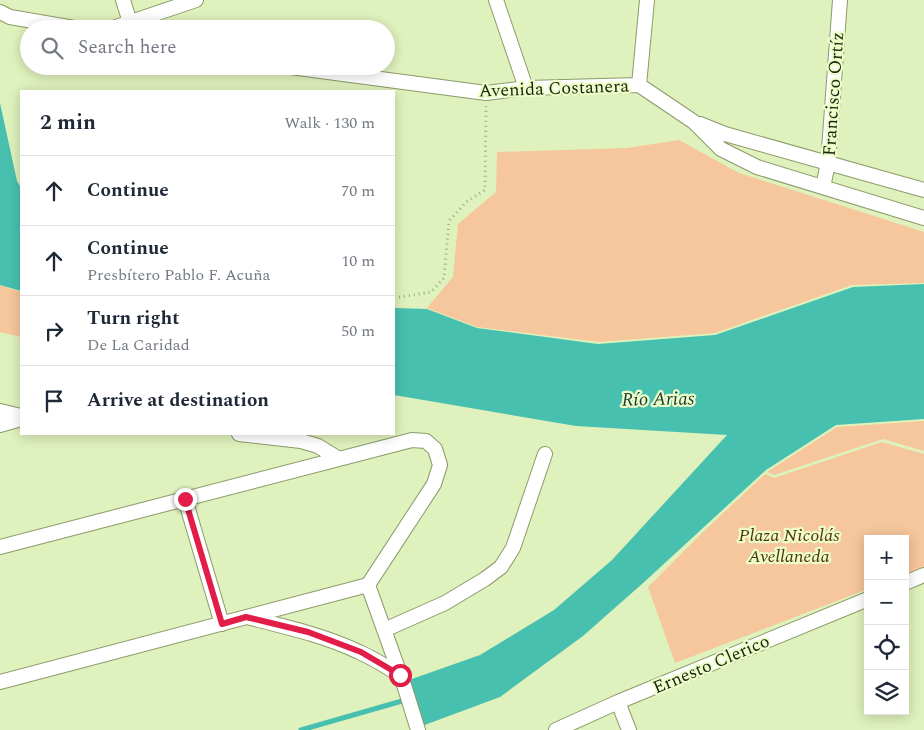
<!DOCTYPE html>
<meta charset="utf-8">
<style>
:root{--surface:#fff;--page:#f6f6f7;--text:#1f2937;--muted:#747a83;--line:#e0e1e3}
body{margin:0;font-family:Spectral,serif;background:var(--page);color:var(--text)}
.controls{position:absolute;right:15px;bottom:15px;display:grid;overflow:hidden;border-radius:0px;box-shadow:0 2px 12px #0003}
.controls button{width:45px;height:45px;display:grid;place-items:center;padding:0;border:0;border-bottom:1px solid var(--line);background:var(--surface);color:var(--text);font:25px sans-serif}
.stop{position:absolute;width:15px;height:15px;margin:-11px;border:4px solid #e11d48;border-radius:50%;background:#fff}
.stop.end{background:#e11d48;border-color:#fff;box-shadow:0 1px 5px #0008}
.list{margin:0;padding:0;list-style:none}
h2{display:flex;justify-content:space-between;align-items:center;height:65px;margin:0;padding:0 20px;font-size:21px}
h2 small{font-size:16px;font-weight:400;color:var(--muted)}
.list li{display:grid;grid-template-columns:32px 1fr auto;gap:15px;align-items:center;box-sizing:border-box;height:70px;padding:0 20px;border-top:1px solid var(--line)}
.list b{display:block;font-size:19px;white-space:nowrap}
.list p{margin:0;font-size:16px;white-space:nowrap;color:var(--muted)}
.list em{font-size:16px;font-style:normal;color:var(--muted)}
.icon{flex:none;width:28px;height:28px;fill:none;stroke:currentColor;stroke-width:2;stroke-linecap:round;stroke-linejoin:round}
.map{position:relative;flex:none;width:924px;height:730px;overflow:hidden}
.search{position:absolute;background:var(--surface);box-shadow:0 2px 12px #0003;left:20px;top:20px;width:375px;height:55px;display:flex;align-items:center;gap:12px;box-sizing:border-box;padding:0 18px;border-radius:28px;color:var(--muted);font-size:19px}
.panel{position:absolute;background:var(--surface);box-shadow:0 2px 12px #0003;left:20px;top:90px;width:375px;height:345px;border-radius:0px}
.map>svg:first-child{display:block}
.green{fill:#f6c69c}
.water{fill:#48c0af}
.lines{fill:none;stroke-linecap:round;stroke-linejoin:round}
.stream{stroke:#48c0af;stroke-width:5}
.minor-casing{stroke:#8b9b69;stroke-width:16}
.path{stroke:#9eac82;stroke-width:3;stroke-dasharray:1 4;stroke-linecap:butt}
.minor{stroke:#fff;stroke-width:14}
.route{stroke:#e11d48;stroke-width:6}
.labels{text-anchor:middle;stroke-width:4.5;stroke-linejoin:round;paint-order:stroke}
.street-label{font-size:18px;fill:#202612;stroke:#edfec9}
.park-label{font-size:18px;font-style:italic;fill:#523110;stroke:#edfec9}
.water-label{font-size:19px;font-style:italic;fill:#1e3833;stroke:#edfec9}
</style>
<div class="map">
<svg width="924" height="730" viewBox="0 0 924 730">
<rect width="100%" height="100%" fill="#dff1bc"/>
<!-- green -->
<path class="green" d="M 679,140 L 739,173 L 924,232 L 924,283 L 852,285 L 715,333 L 599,342 L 477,327 L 427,308 L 453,277 L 458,224 L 496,192 L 497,152 L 627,148 Z
M 0,285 L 21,292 L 21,337 L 0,332 Z
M 924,421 L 924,451 L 883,439 L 774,475 L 767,472 L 837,427 Z
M 882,442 L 924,454 L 924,567 L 905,575 L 905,539 L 868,539 L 868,589 L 675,663 L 648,587 L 704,531 L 765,474 L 774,478 Z"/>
<!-- water -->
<path class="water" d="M 0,103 L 17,181 L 21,188 L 21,291 L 0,285 Z
M 924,284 L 924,419 L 836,425 L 766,470 L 642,584 L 583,636 L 500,697 L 422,726 L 409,680 L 480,655 L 554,610 L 612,560 L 727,435 L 576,426 L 394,395 L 394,308 L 427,309 L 477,328 L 598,344 L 715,335 L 853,287 Z"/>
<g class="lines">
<!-- stream -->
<path class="stream" d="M 301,730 L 409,699"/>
<defs>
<path id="minor" d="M 123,0 L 132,29
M 496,0 L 526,88
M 0,12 L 10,17 L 80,29
M 110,29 L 196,0
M 283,66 L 486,93 L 526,88 L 639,85 L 694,122 L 721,149 L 757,167 L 924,218
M 639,85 L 647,0
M 700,124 L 725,134 L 924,190
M 823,187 L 828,163 L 840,0
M 0,411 L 21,416
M 0,425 L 21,419
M 239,434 L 301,441 L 318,446 L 339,459
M 185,499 L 222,624
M 0,547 L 412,440 L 426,441 L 435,449 L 440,465 L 434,484 L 368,585 L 0,682
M 905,583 L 924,575
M 368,585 L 405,688 L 418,730
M 247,617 C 286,627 323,635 359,652 C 373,658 387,667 400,675
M 384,630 L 445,603 L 485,579 L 501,567 L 513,548 L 545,454
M 618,702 L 629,730
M 556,730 L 618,702 L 868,599"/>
</defs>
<!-- minor casing -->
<use href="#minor" class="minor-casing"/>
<!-- path -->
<path class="path" d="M 394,298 L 431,292 L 444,278 L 449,221 L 466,202 L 485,190 L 486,106"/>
<!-- minor -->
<use href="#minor" class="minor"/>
</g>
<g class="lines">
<!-- route -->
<path class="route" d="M 185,499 L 222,624 L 246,617 L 308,632 L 361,652 L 400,675"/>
</g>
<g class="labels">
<!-- street labels -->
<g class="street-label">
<text transform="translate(554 88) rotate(-2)" y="6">Avenida Costanera</text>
<text transform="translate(833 94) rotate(-86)" y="6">Francisco Ortíz</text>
<text transform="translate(711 664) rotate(-23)" y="6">Ernesto Clerico</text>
</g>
<!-- park labels -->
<g class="park-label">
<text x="789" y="541">Plaza Nicolás<tspan x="789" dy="21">Avellaneda</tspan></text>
</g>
<!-- water labels -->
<g class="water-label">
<text transform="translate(658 398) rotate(-1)" y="7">Río Arias</text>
</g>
</g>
</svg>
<div class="controls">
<button>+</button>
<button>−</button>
<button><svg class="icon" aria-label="locate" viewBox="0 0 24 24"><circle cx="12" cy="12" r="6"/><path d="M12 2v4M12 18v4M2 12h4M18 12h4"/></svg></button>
<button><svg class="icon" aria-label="layers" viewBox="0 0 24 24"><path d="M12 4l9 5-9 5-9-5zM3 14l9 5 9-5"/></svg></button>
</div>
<div class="stop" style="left:400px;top:675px"></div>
<div class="stop end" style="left:185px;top:499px"></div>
<div class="search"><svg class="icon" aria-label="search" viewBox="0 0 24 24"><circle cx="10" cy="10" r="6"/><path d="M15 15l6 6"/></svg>Search here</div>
<section class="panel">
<h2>2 min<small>Walk · 130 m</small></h2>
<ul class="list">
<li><svg class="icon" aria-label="ahead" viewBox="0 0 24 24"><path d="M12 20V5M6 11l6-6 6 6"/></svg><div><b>Continue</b></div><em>70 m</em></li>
<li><svg class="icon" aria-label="ahead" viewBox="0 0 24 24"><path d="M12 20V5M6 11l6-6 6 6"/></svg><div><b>Continue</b><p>Presbítero Pablo F. Acuña</p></div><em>10 m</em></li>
<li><svg class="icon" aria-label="right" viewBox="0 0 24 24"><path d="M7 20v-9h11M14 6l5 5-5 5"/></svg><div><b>Turn right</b><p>De La Caridad</p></div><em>50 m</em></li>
<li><svg class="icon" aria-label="arrive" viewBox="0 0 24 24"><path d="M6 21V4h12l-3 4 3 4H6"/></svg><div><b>Arrive at destination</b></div></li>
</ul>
</section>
</div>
